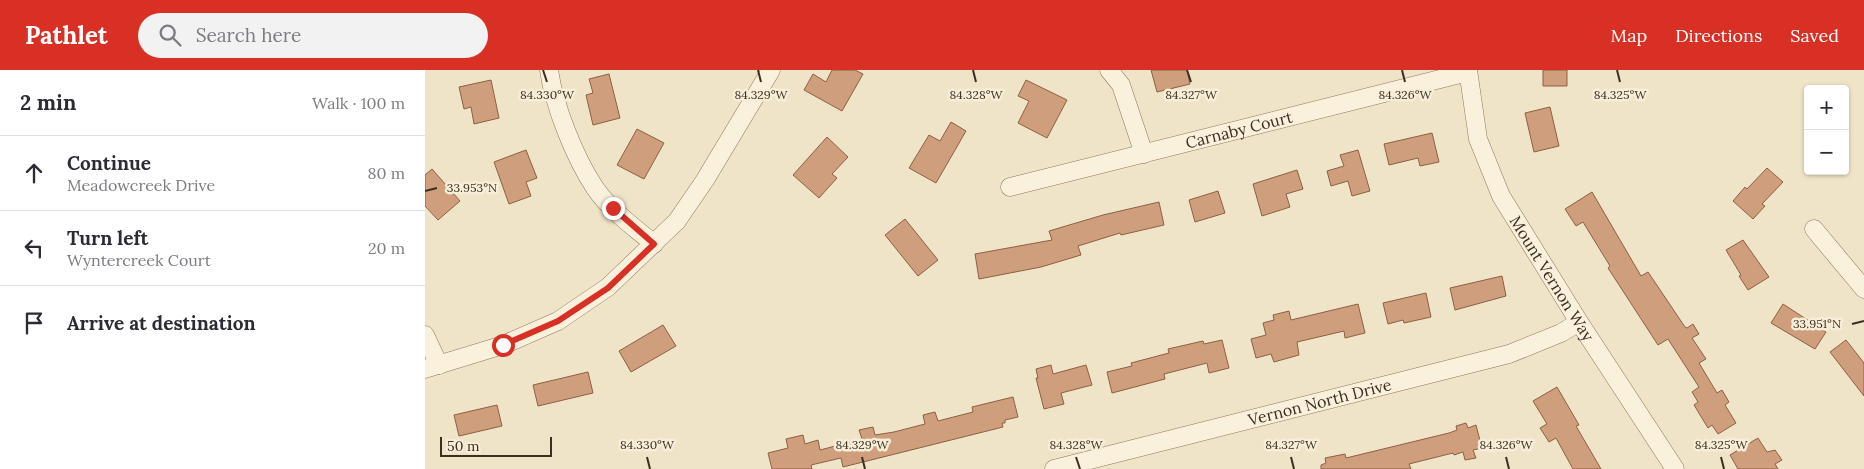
<!DOCTYPE html>
<meta charset="utf-8">
<style>
:root{--surface:#fff;--page:#f2f2f3;--text:#2b2b33;--muted:#7c7c81;--line:#e1e1e2;--accent:#d93025}
body{margin:0;font-family:Lora,serif;background:var(--page);color:var(--text)}
.controls{position:absolute;right:15px;top:15px;display:grid;overflow:hidden;border-radius:5px;box-shadow:0 1px 4px #0004}
.controls button{width:45px;height:45px;display:grid;place-items:center;padding:0;border:0;border-bottom:1px solid var(--line);background:var(--surface);color:var(--text);font:25px sans-serif}
.scale{position:absolute;left:15px;bottom:12px;width:112px;box-sizing:border-box;padding-left:5px;border:2px solid #3d2e20;border-top:0;font-size:14px;line-height:18px;white-space:nowrap;color:#3d2e20;-webkit-text-stroke:4px #f7eed8;paint-order:stroke}
.stop{position:absolute;width:15px;height:15px;margin:-11px;border:4px solid #d93025;border-radius:50%;background:#fff}
.stop.end{background:#d93025;border-color:#fff;box-shadow:0 1px 5px #0008}
.list{margin:0;padding:0;list-style:none}
h2{display:flex;justify-content:space-between;align-items:center;height:65px;margin:0;padding:0 20px;font-size:21px}
h2 small{font-size:16px;font-weight:400;color:var(--muted)}
.list li{display:grid;grid-template-columns:32px 1fr auto;gap:15px;align-items:center;box-sizing:border-box;height:75px;padding:0 20px;border-top:1px solid var(--line)}
.list b{display:block;font-size:19px;white-space:nowrap}
.list p{margin:0;font-size:16px;white-space:nowrap;color:var(--muted)}
.list em{font-size:16px;font-style:normal;color:var(--muted)}
.icon{flex:none;width:28px;height:28px;fill:none;stroke:currentColor;stroke-width:2;stroke-linecap:round;stroke-linejoin:round}
.map{position:relative;flex:none;width:1439px;height:399px;overflow:hidden}
header{display:flex;align-items:center;gap:30px;box-sizing:border-box;height:70px;padding:0 25px;background:var(--accent);color:#fff}
header strong{font-size:24px}
nav{display:flex;gap:28px;margin-inline-start:auto;font-size:18px}
.search{width:350px;height:45px;background:var(--page);display:flex;align-items:center;gap:12px;box-sizing:border-box;padding:0 18px;border-radius:28px;color:var(--muted);font-size:19px}
main{display:flex}
aside{flex:1;background:var(--surface)}
.map>svg:first-child{display:block}
.building{fill:#cf9f7d;stroke:#8d5f41}
.lines{fill:none;stroke-linecap:round;stroke-linejoin:round}
.minor-casing{stroke:#8d765c;stroke-width:19}
.minor{stroke:#faf1dc;stroke-width:18}
.route{stroke:#d93025;stroke-width:6}
.ticks{fill:none;stroke:#3d2e20;stroke-width:2}
.labels{text-anchor:middle;stroke-width:5;stroke-linejoin:round;paint-order:stroke}
.street-label{font-size:16px;fill:#3d2e20;stroke:#f7eed8}
.ticks-label{font-size:12px;text-anchor:middle;fill:#3d2e20;stroke:#f7eed8;stroke-width:5;stroke-linejoin:round;paint-order:stroke}
</style>
<header>
<strong>Pathlet</strong>
<div class="search"><svg class="icon" aria-label="search" viewBox="0 0 24 24"><circle cx="10" cy="10" r="6"/><path d="M15 15l6 6"/></svg>Search here</div>
<nav><a>Map</a><a>Directions</a><a>Saved</a></nav>
</header>
<main>
<aside>
<h2>2 min<small>Walk · 100 m</small></h2>
<ul class="list">
<li><svg class="icon" aria-label="ahead" viewBox="0 0 24 24"><path d="M12 20V5M6 11l6-6 6 6"/></svg><div><b>Continue</b><p>Meadowcreek Drive</p></div><em>80 m</em></li>
<li><svg class="icon" aria-label="left" viewBox="0 0 24 24"><path d="M17 20v-9H6M10 6l-5 5 5 5"/></svg><div><b>Turn left</b><p>Wyntercreek Court</p></div><em>20 m</em></li>
<li><svg class="icon" aria-label="arrive" viewBox="0 0 24 24"><path d="M6 21V4h12l-3 4 3 4H6"/></svg><div><b>Arrive at destination</b></div></li>
</ul>
</aside>
<div class="map">
<svg width="1439" height="399" viewBox="0 0 1439 399">
<rect width="100%" height="100%" fill="#f0e4c8"/>
<!-- building -->
<path class="building" d="M 407,0 L 430,0 L 438,4 L 417,41 L 379,20 L 388,4 L 401,12 Z
M 726,0 L 762,0 L 765,14 L 732,22 Z
M 1118,0 L 1142,0 L 1142,16 L 1118,16 Z
M 184,4 L 195,48 L 168,55 L 161,25 L 168,23 L 164,9 Z
M 66,10 L 74,48 L 49,54 L 46,37 L 39,39 L 34,17 Z
M 601,10 L 642,30 L 622,68 L 593,53 L 604,31 L 593,26 Z
M 1125,37 L 1134,76 L 1109,82 L 1100,43 Z
M 526,52 L 541,61 L 511,113 L 484,98 L 504,65 L 515,71 Z
M 212,59 L 239,73 L 219,109 L 192,95 Z
M 1007,63 L 1014,92 L 995,96 L 993,88 L 964,95 L 959,74 Z
M 402,67 L 423,87 L 407,104 L 412,108 L 394,128 L 368,105 Z
M 101,80 L 112,108 L 101,112 L 106,126 L 84,134 L 69,92 Z
M 933,80 L 945,121 L 927,126 L 923,111 L 906,116 L 902,101 L 919,96 L 915,85 Z
M 1342,98 L 1358,112 L 1337,134 L 1340,136 L 1328,149 L 1308,131 L 1320,117 L 1322,119 Z
M 7,99 L 35,131 L 13,150 L 0,136 L 0,105 Z
M 872,100 L 878,119 L 861,124 L 865,137 L 837,146 L 828,114 Z
M 793,121 L 800,143 L 770,152 L 764,130 Z
M 1167,122 L 1216,206 L 1223,202 L 1260,257 L 1262,258 L 1268,254 L 1274,264 L 1267,268 L 1281,289 L 1274,293 L 1292,323 L 1297,320 L 1304,332 L 1300,335 L 1311,353 L 1293,364 L 1287,355 L 1283,358 L 1269,335 L 1273,332 L 1267,322 L 1274,317 L 1243,269 L 1233,275 L 1183,198 L 1185,196 L 1158,152 L 1151,156 L 1140,139 Z
M 734,132 L 739,155 L 696,165 L 695,163 L 653,176 L 656,185 L 616,197 L 554,209 L 550,184 L 627,170 L 624,161 L 678,145 Z
M 480,149 L 513,190 L 493,206 L 460,165 Z
M 1318,170 L 1344,207 L 1323,220 L 1314,206 L 1316,205 L 1301,180 Z
M 1077,206 L 1081,226 L 1030,240 L 1025,218 Z
M 1001,223 L 1006,247 L 979,253 L 978,250 L 963,254 L 958,233 Z
M 933,234 L 940,263 L 920,268 L 919,261 L 872,272 L 874,285 L 849,292 L 846,284 L 831,288 L 826,269 L 841,265 L 838,253 L 849,250 L 848,245 L 864,241 L 866,250 Z
M 1358,234 L 1401,262 L 1390,279 L 1346,253 Z
M 238,255 L 251,276 L 206,302 L 194,281 Z
M 797,270 L 804,298 L 784,303 L 782,293 L 739,304 L 740,309 L 687,323 L 682,302 L 707,296 L 706,293 L 744,283 L 743,279 L 778,271 L 779,274 Z
M 1421,270 L 1439,293 L 1439,326 L 1405,282 Z
M 626,295 L 628,304 L 661,295 L 667,315 L 636,323 L 639,334 L 619,339 L 611,308 L 613,308 L 611,299 Z
M 163,302 L 168,323 L 113,336 L 108,315 Z
M 1132,317 L 1154,355 L 1151,356 L 1176,399 L 1148,399 L 1131,368 L 1124,372 L 1115,358 L 1122,354 L 1108,331 Z
M 588,327 L 593,347 L 580,350 L 580,353 L 577,353 L 578,357 L 418,397 L 416,388 L 386,395 L 387,399 L 347,399 L 343,383 L 363,378 L 361,369 L 378,365 L 380,374 L 393,370 L 395,380 L 437,369 L 434,360 L 448,357 L 450,365 L 469,362 L 500,354 L 498,345 L 510,342 L 513,351 L 548,342 L 547,337 Z
M 72,335 L 77,356 L 34,366 L 29,345 Z
M 1041,353 L 1043,358 L 1051,355 L 1057,378 L 1048,380 L 1051,388 L 1040,390 L 1038,382 L 1029,385 L 1028,383 L 984,394 L 986,399 L 896,399 L 896,395 L 901,393 L 900,388 L 920,384 L 921,388 L 1024,363 L 1032,360 L 1031,356 Z
M 1333,368 L 1342,382 L 1350,380 L 1357,390 L 1350,394 L 1353,399 L 1313,399 L 1305,385 Z"/>
<g class="lines">
<defs>
<g id="minor">
<path d="M 124,0 C 129,36 150,88 170,118 C 185,140 209,157 229,174"/>
<path d="M 684,0 L 696,15 L 719,84"/>
<path id="s1" d="M 1043,0 L 1053,69 L 1076,126 L 1154,252 L 1250,399"/>
<path id="s2" d="M 585,117 L 1043,2"/>
<path d="M 1389,159 L 1439,219"/>
<path d="M 0,265 L 14,295"/>
<path d="M 0,299 L 78,275 L 133,251 L 183,217 L 252,151 L 280,110 L 346,0"/>
<path id="s3" d="M 629,399 L 1084,284 L 1136,263 L 1154,252"/>
</g>
</defs>
<!-- minor casing -->
<use href="#minor" class="minor-casing"/>
<!-- minor -->
<use href="#minor" class="minor"/>
</g>
<g class="lines">
<!-- route -->
<path class="route" d="M 78,275 L 133,251 L 183,218 L 229,174 L 188,138"/>
</g>
<!-- ticks -->
<path class="ticks" d="M 118,0 L 122,12M 333,0 L 336,12M 548,0 L 551,12M 762,0 L 766,12M 977,0 L 980,12M 1192,0 L 1195,12M 0,121 L 12,118M 1427,254 L 1439,251M 222,387 L 225,399M 437,387 L 440,399M 651,387 L 655,399M 866,387 L 869,399M 1081,387 L 1084,399M 1296,387 L 1299,399"/>
<g class="labels">
<!-- street labels -->
<g class="street-label">
<text dy="6" stroke="none"><textPath href="#s2" startOffset="236">Carnaby Court</textPath></text>
<text dy="6" stroke="none"><textPath href="#s1" startOffset="228">Mount Vernon Way</textPath></text>
<text dy="6" stroke="none"><textPath href="#s3" startOffset="274">Vernon North Drive</textPath></text>
</g>
</g>
<g class="ticks-label">
<text x="122" y="29">84.330°W</text>
<text x="336" y="29">84.329°W</text>
<text x="551" y="29">84.328°W</text>
<text x="766" y="29">84.327°W</text>
<text x="980" y="29">84.326°W</text>
<text x="1195" y="29">84.325°W</text>
<text x="47" y="122">33.953°N</text>
<text x="1392" y="258">33.951°N</text>
<text x="222" y="379">84.330°W</text>
<text x="437" y="379">84.329°W</text>
<text x="651" y="379">84.328°W</text>
<text x="866" y="379">84.327°W</text>
<text x="1081" y="379">84.326°W</text>
<text x="1296" y="379">84.325°W</text>
</g>
</svg>
<div class="controls">
<button>+</button>
<button>−</button>
</div>
<div class="scale">50 m</div>
<div class="stop" style="left:78px;top:275px"></div>
<div class="stop end" style="left:188px;top:138px"></div>
</div>
</main>
